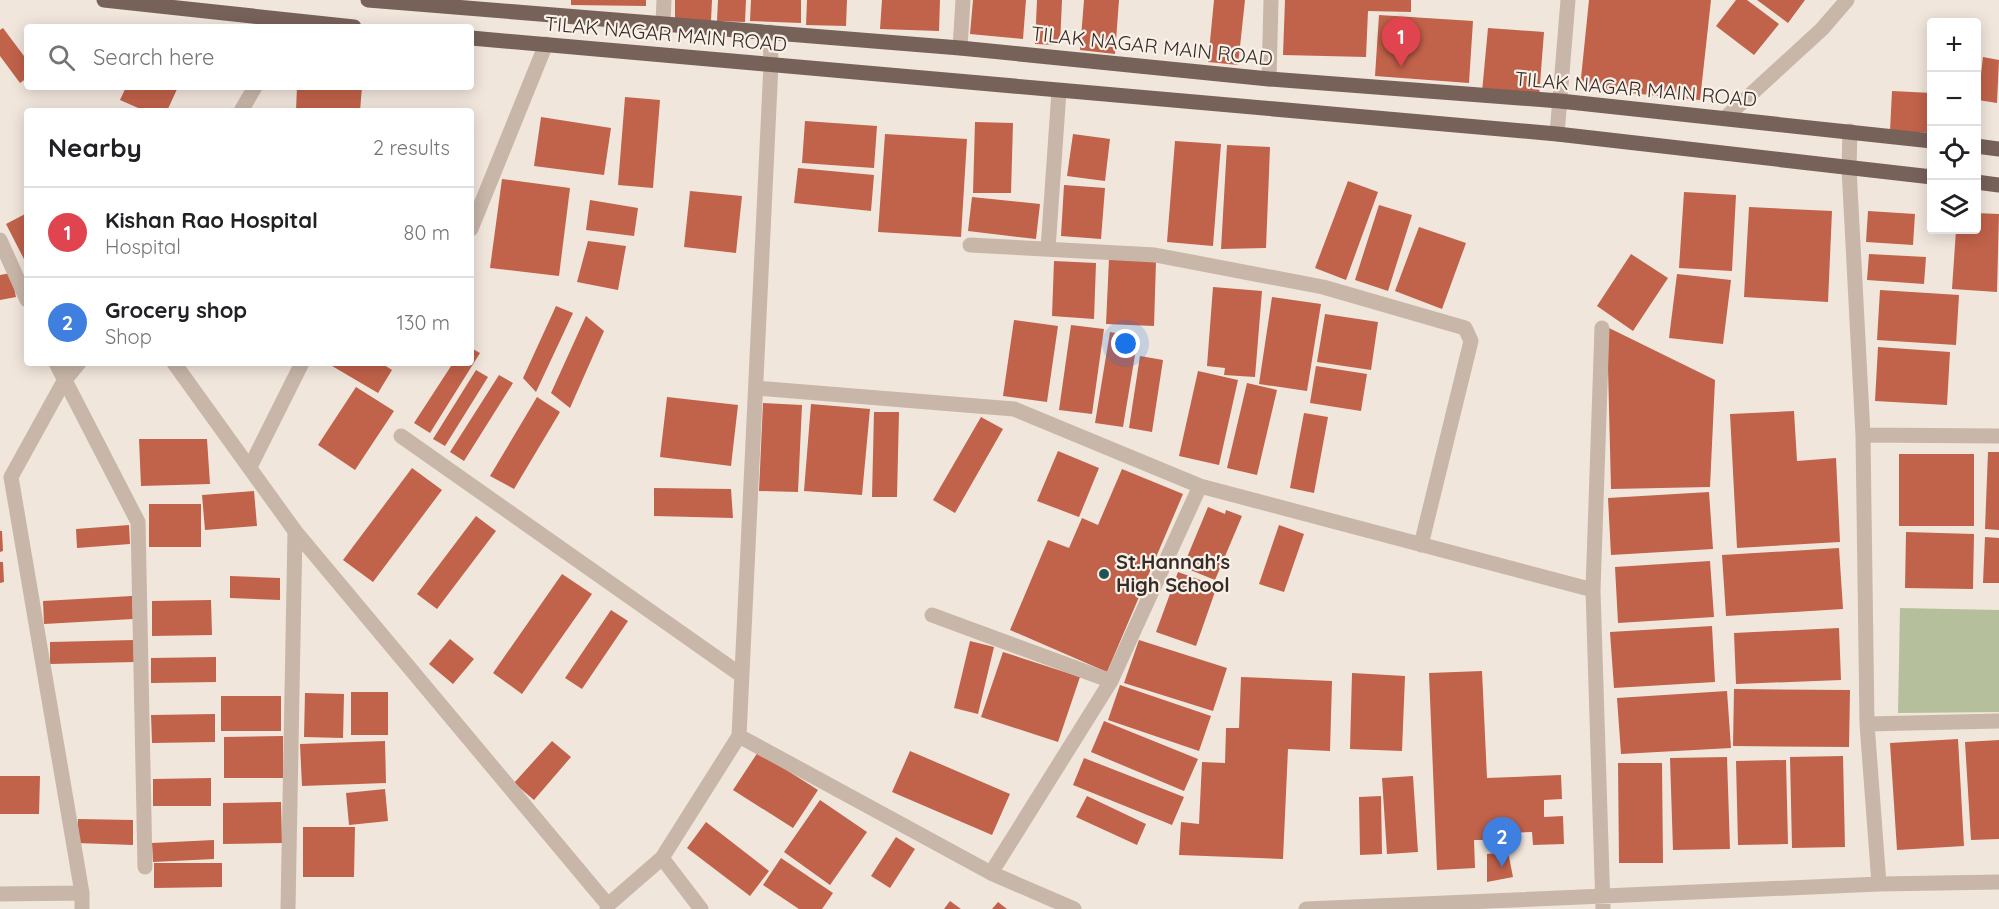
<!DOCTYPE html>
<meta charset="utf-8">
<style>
:root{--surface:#fff;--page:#f2f2f2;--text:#202124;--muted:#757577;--line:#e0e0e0;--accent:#7c3aed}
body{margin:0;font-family:Quicksand,sans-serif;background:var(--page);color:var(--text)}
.controls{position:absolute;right:18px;top:18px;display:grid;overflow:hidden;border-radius:6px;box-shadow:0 3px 15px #0003}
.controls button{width:54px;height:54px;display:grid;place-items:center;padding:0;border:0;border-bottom:2px solid var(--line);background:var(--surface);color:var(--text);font:30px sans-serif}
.you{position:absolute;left:1126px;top:344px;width:21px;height:21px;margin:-15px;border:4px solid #fff;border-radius:50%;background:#1a73e8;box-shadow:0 0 0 9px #1a73e833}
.badge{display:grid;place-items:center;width:39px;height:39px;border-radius:50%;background:var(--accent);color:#fff;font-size:20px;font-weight:700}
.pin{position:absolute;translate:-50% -50px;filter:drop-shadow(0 2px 3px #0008)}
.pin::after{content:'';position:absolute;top:32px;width:21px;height:18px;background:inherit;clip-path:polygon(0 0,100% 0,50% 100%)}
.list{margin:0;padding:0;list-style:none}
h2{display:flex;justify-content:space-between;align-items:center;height:78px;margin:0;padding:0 24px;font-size:26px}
h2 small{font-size:20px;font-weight:400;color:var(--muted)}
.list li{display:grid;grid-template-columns:39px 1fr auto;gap:18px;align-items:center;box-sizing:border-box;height:90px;padding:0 24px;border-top:2px solid var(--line)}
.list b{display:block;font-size:22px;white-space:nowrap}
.list p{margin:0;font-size:20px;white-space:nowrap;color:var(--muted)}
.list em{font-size:20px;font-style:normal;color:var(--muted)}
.icon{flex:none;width:33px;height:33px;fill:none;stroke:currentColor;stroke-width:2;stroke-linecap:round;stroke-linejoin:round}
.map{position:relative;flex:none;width:1999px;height:909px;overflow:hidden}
.search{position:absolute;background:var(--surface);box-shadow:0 3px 15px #0003;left:24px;top:24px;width:450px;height:66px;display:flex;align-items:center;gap:15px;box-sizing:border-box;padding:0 21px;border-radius:6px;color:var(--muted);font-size:22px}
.panel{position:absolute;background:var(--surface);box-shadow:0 3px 15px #0003;left:24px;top:108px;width:450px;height:258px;border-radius:6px}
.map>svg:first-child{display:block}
.green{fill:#b5bf9c}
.building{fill:#c1624a}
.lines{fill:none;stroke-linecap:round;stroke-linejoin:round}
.minor{stroke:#c8b6a8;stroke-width:15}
.major{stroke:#77625a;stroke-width:15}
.poi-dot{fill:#1f5455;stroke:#f9f0e8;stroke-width:2}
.labels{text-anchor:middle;stroke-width:4.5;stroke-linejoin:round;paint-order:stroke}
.street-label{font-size:20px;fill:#352c28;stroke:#f9f0e8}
.poi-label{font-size:20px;font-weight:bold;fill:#352c28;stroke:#f9f0e8;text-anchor:start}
</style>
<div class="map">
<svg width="1999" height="909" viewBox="0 0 1999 909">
<rect width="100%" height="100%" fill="#f1e6dc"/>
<!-- green -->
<path class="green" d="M 1900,608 L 1999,610 L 1999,712 L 1898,713 Z"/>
<!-- building -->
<path class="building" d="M 571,0 L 646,0 L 646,6 L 571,5 Z
M 675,0 L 712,0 L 711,21 L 675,19 Z
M 718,0 L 746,0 L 745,22 L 717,21 Z
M 751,0 L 801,0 L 801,23 L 750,21 Z
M 807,0 L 847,0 L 846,26 L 806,25 Z
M 882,0 L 940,0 L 939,31 L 880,29 Z
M 973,0 L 1026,0 L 1023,39 L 970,34 Z
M 1037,0 L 1062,0 L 1060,45 L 1035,44 Z
M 1084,0 L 1119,0 L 1115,54 L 1080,50 Z
M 1214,0 L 1245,0 L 1238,65 L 1208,62 Z
M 1285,0 L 1411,0 L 1411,12 L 1368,11 L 1366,57 L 1283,55 Z
M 1589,0 L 1711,0 L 1700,100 L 1580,88 Z
M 1736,0 L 1747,0 L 1779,24 L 1754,55 L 1716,26 Z
M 1757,0 L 1805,0 L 1788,23 Z
M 1379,15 L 1473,21 L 1469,83 L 1375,76 Z
M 3,28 L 27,60 L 27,78 L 20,83 L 0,56 L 0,30 Z
M 1488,28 L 1544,32 L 1539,97 L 1482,92 Z
M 1983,57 L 1999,60 L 1997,103 L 1978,100 Z
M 126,87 L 178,87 L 167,111 L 145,111 L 120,100 Z
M 297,87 L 362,87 L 360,111 L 296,111 Z
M 1892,91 L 1932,93 L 1932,133 L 1890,131 Z
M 625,97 L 660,100 L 653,188 L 618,185 Z
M 541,117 L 611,128 L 604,175 L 534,166 Z
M 805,121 L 877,126 L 874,168 L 802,163 Z
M 975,122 L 1013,123 L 1011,193 L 973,193 Z
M 885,134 L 967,139 L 961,237 L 878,232 Z
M 1073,134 L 1110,139 L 1105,181 L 1067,176 Z
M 1175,141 L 1221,144 L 1213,246 L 1167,242 Z
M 1227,145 L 1270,147 L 1266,248 L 1221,249 Z
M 798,168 L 874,175 L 871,211 L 794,203 Z
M 502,179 L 570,188 L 559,276 L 490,268 Z
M 1348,181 L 1378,192 L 1346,280 L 1315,268 Z
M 1064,185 L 1105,188 L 1101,239 L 1061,236 Z
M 690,191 L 742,196 L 736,253 L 684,247 Z
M 1684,192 L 1736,195 L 1732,271 L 1679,268 Z
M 972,197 L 1040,204 L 1036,239 L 968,231 Z
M 590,200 L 638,208 L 634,236 L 586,230 Z
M 1379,205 L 1412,215 L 1388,291 L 1355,280 Z
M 1749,207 L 1832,211 L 1828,302 L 1744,297 Z
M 1868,211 L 1915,214 L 1913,245 L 1866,242 Z
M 27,213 L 27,265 L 6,224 Z
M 1976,213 L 1999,214 L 1997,292 L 1952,289 L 1956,230 L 1976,230 Z
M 1419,227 L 1466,243 L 1442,309 L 1395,291 Z
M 588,241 L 626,246 L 618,290 L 577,282 Z
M 1631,254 L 1668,278 L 1633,331 L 1597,306 Z
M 1869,254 L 1926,257 L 1924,284 L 1867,280 Z
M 1109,259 L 1156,261 L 1154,326 L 1106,324 Z
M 1054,261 L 1096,263 L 1094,319 L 1052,316 Z
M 11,273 L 16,297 L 0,300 L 0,275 Z
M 1677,274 L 1731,280 L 1723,344 L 1669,338 Z
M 1213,287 L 1262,291 L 1255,377 L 1224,375 L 1225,368 L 1207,366 Z
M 1880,290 L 1959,295 L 1956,345 L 1877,340 Z
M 1272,297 L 1321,304 L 1307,391 L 1259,384 Z
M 556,306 L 573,313 L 536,392 L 523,378 Z
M 1325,314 L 1378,322 L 1371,370 L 1317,362 Z
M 586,316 L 604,331 L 570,408 L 551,393 Z
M 1014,320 L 1058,326 L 1047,402 L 1003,396 Z
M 1071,325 L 1104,329 L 1092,414 L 1059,410 Z
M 1607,327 L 1715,380 L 1710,487 L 1611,489 Z
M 1110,332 L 1138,337 L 1123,427 L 1095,423 Z
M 1878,347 L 1950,352 L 1947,405 L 1875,401 Z
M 471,348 L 480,353 L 430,433 L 414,423 L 453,363 L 471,363 Z
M 1140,356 L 1163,360 L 1152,432 L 1129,428 Z
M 327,363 L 381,363 L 392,370 L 378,393 Z
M 1316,366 L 1367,374 L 1361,411 L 1310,403 Z
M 476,370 L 488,377 L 445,446 L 433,439 Z
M 1198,371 L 1238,380 L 1219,465 L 1179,456 Z
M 499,375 L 513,383 L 464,461 L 450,452 Z
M 1247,383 L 1277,390 L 1257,475 L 1227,468 Z
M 356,387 L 394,411 L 355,470 L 318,445 Z
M 537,397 L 560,412 L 514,489 L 490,476 Z
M 667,397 L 738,405 L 731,466 L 660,457 Z
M 763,403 L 802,405 L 798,492 L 759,491 Z
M 811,404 L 870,409 L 862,495 L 804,491 Z
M 1794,411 L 1797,461 L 1836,458 L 1840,542 L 1737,548 L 1730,414 Z
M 874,412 L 899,412 L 897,497 L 872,497 Z
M 1304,413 L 1328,417 L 1314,493 L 1290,488 Z
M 981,417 L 1003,429 L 955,513 L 933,500 Z
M 139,439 L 207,439 L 210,484 L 141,486 Z
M 1058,451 L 1099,468 L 1079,517 L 1037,501 Z
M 1988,452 L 1999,452 L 1999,530 L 1985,529 Z
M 1899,454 L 1974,454 L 1974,526 L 1899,526 Z
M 412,468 L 442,490 L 373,582 L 343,560 Z
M 1122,469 L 1183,494 L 1107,672 L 1010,630 L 1048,540 L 1069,548 L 1082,518 L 1098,525 Z
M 654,488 L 731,489 L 733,518 L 654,516 Z
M 254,491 L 257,526 L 205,530 L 202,495 Z
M 1709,492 L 1713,549 L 1611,555 L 1608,498 Z
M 149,504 L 201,504 L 201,547 L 149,547 Z
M 1208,507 L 1225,514 L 1226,510 L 1242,516 L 1215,580 L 1183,567 Z
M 476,516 L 496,531 L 437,609 L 417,594 Z
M 129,525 L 130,544 L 77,548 L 76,529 Z
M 1279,525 L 1304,534 L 1284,592 L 1259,584 Z
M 0,531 L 2,531 L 3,551 L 0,552 Z
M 1906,532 L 1974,534 L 1973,589 L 1905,588 Z
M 1985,537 L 1999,538 L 1999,583 L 1983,583 Z
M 1839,548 L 1843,609 L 1726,616 L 1722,555 Z
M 1710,561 L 1714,617 L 1618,623 L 1615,567 Z
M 0,562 L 3,562 L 4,582 L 0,583 Z
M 1178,572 L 1217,586 L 1196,646 L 1156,632 Z
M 562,574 L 592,594 L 522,694 L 493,673 Z
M 230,576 L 280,578 L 280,600 L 230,598 Z
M 132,596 L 133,619 L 44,624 L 43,601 Z
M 211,600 L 212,635 L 152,636 L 152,601 Z
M 611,610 L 628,621 L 582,689 L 565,678 Z
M 1712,626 L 1715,682 L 1614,688 L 1610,632 Z
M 1839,628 L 1841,680 L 1736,684 L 1734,633 Z
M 450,639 L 474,659 L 453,684 L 429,664 Z
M 135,640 L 135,662 L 50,664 L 50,642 Z
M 1139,640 L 1227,668 L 1213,711 L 1124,683 Z
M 970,641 L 994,647 L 978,714 L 954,708 Z
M 1003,652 L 1080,677 L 1058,742 L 981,717 Z
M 216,657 L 216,682 L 151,683 L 151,658 Z
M 1482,671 L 1487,778 L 1561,775 L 1562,799 L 1544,800 L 1544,817 L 1563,816 L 1564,844 L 1533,845 L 1532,832 L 1483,834 L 1483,840 L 1474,840 L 1475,868 L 1437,870 L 1429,673 Z
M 1352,673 L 1405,676 L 1402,751 L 1350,749 Z
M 1241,677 L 1332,681 L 1330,751 L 1288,749 L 1283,859 L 1179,855 L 1181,822 L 1199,824 L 1202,762 L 1225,763 L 1226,728 L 1239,728 Z
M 1120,685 L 1211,716 L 1199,751 L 1108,720 Z
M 1734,689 L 1850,690 L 1849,747 L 1733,746 Z
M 1727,691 L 1731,748 L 1621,754 L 1617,698 Z
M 351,692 L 388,692 L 388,735 L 351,735 Z
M 305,693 L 344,694 L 343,738 L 304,737 Z
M 221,696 L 281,696 L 281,731 L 221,731 Z
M 215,714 L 215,742 L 152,743 L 151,715 Z
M 1104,721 L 1198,759 L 1184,791 L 1091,752 Z
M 283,736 L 283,778 L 224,778 L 224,737 Z
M 1958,739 L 1964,846 L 1897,850 L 1890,743 Z
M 1999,740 L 1999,839 L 1971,840 L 1965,742 Z
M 385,741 L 386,783 L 302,786 L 300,744 Z
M 552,741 L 571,757 L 534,800 L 514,783 Z
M 910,751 L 1010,794 L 992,835 L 892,792 Z
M 758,752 L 818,790 L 793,828 L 733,790 Z
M 1843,756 L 1845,847 L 1792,848 L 1790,757 Z
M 1727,757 L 1730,849 L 1673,850 L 1670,758 Z
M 1084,758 L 1184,797 L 1172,825 L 1073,785 Z
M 1786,760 L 1788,844 L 1738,845 L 1736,761 Z
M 1618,763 L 1662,763 L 1663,863 L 1619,863 Z
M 0,776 L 40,776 L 39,814 L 0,814 Z
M 1413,776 L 1418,852 L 1387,854 L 1382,778 Z
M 211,778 L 211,806 L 153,806 L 153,779 Z
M 385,789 L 388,821 L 349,825 L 346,793 Z
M 1087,796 L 1146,824 L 1137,845 L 1076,817 Z
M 1381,796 L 1382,854 L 1360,855 L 1359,797 Z
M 820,800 L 867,832 L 830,885 L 784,852 Z
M 281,802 L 282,843 L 223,844 L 223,803 Z
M 78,819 L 133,820 L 133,845 L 77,843 Z
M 706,822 L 769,871 L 750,896 L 687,848 Z
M 303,827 L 355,827 L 354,877 L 303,877 Z
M 896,837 L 915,849 L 890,888 L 871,876 Z
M 214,840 L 214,859 L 153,862 L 152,843 Z
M 1508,852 L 1513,877 L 1487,882 L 1487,854 Z
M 781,858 L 833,893 L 822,909 L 799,909 L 763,885 Z
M 154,863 L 222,863 L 222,887 L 154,888 Z
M 950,901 L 961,909 L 944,909 Z
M 998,902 L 1007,909 L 992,909 Z"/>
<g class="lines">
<!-- minor -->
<path class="minor" d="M 663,23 L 664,0
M 960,48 L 963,0
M 1269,79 L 1271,0
M 241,111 L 255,87
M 1725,118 L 1822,29 L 1847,0
M 1850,131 L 1849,168 L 1863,435 L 1867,724 L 1879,884
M 1557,134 L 1568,0
M 471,229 L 546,44
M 0,240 L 27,300
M 970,245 L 1155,255 L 1323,287 L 1465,328 L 1471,341 L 1421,545
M 1048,249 L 1059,91
M 1602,328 L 1593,590 L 1603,909
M 56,363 L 138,522 L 145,867
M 79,363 L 64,381 L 11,477 L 82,893 L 82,909
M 174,363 L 295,531 L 608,905 L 607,909
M 756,388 L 1014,409 L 1200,486 L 1593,590
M 1863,435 L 1999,436
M 401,436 L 741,675
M 250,467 L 302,363
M 932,615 L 1111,681
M 1867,724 L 1999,721
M 739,736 L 991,873 L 1074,909
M 662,858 L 701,909
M 991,873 L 1111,681 L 1200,486
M 0,894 L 82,893
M 608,905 L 662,858 L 739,736 L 771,64 L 770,32
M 288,909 L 295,531
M 1306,909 L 1879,884 L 1999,882"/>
<!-- major -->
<path class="major" d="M 104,0 L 354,27
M 368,0 L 960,48 L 1269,79 L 1560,101 L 1932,141
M 471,38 L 1557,134 L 1932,177
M 1976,146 L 1999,149
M 1976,182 L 1999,185"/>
</g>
<!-- markers -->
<circle class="poi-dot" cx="1104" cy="574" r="6"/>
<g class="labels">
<!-- street labels -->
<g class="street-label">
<text transform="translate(666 34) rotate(5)" y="7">TILAK NAGAR MAIN ROAD</text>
<text transform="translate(1152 46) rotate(6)" y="7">TILAK NAGAR MAIN ROAD</text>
<text transform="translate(1636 89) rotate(5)" y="7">TILAK NAGAR MAIN ROAD</text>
</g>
<!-- poi labels -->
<g class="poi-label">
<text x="1116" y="569">St.Hannah's<tspan x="1116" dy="23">High School</tspan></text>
</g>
</g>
</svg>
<div class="controls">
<button>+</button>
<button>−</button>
<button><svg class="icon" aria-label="locate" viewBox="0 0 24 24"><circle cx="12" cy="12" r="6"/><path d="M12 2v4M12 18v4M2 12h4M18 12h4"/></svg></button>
<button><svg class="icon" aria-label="layers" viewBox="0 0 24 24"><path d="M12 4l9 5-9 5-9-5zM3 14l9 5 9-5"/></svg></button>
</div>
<div class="you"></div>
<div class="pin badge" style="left:1401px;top:67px;background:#e0444e">1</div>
<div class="pin badge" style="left:1502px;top:867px;background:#3f7fe0">2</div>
<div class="search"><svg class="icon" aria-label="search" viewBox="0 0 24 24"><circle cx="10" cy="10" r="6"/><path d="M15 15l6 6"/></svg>Search here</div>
<section class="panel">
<h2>Nearby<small>2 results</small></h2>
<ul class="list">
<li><span class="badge" style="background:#e0444e">1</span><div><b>Kishan Rao Hospital</b><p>Hospital</p></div><em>80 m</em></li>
<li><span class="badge" style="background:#3f7fe0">2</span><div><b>Grocery shop</b><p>Shop</p></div><em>130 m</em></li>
</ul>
</section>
</div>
